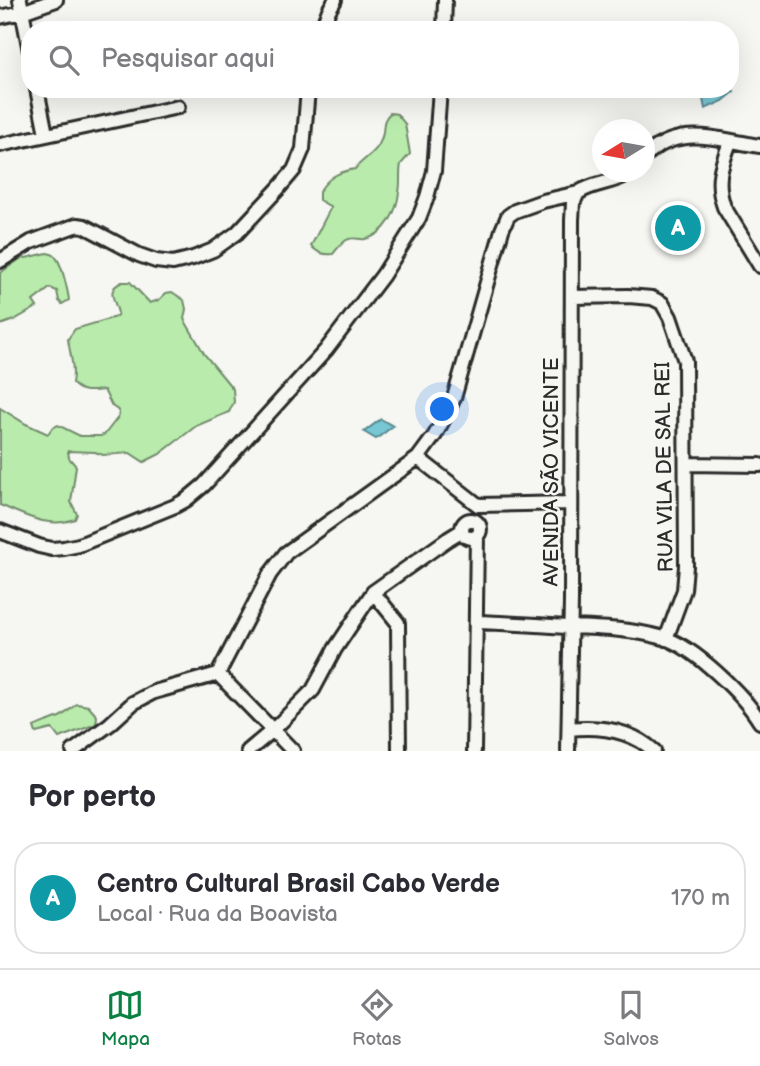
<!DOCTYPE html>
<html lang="pt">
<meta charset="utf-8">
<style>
:root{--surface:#fff;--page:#f2f2f3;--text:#2b2b33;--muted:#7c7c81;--line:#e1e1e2;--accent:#0b8043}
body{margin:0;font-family:"Balsamiq Sans",sans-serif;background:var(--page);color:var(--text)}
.compass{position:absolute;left:592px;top:119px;width:63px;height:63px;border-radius:50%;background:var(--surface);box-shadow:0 7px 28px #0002;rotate:259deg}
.you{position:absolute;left:443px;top:410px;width:24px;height:24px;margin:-18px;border:5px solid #fff;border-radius:50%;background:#1a73e8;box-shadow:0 0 0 10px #1a73e833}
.badge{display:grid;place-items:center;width:46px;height:46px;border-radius:50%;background:var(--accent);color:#fff;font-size:23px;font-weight:700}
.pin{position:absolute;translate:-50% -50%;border:4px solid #fff;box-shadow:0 2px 7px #0006}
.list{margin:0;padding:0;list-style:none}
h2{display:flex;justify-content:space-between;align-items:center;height:91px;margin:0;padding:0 28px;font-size:30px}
h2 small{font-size:23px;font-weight:400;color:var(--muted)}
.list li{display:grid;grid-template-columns:46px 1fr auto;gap:21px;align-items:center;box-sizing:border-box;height:112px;margin:0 14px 14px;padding:0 14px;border:2px solid var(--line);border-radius:28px}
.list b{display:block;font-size:26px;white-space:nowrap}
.list p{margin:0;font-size:23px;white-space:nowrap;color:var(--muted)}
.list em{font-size:23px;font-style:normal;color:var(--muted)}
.icon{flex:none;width:38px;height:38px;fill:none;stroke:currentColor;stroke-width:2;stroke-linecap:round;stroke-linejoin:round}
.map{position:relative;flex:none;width:760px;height:751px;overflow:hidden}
.search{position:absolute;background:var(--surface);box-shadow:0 7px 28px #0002;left:21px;right:21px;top:21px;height:77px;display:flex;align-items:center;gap:18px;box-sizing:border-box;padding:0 24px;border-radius:28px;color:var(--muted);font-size:26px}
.sheet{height:217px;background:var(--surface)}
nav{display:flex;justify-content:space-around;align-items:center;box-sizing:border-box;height:98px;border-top:2px solid var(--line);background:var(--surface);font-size:19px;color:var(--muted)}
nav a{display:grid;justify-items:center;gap:4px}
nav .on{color:var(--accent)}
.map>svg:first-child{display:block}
.green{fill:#b8ebac;stroke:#728b6c;stroke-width:2}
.water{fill:#78c7d4;stroke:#598990;stroke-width:2}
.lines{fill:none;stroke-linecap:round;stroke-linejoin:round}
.minor-casing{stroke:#2b2b2b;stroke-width:18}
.minor{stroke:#f6f6f2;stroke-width:12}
.labels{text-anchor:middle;stroke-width:5;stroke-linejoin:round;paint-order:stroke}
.street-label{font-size:21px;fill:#2b2b2b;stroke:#f6f6f2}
</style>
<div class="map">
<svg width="760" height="751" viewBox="0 0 760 751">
<rect width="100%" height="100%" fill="#f6f6f2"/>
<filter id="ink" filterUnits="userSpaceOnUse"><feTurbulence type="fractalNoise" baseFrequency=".0143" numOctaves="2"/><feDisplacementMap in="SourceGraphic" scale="14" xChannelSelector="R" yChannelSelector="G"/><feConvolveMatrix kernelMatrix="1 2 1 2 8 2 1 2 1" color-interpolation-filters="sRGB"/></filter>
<g filter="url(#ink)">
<!-- green -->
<path class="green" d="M 390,113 L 397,114 L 405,124 L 410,154 L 401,164 C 399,174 401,183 399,192 C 397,211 386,235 365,239 C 360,240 354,237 349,239 C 342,241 337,249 333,254 C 323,255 318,253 311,246 L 331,207 L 319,200 L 319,192 C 328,177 338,172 355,169 C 362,159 377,153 381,140 C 386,128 380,123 390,113 Z
M 47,253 C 52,254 54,254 57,259 C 62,265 68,292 69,300 L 62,304 L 59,301 L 57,291 L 50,288 L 33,301 L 37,307 L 14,320 L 0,325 L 0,273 L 23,257 L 26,258 Z
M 122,282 L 130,282 L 150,303 L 159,300 L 166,293 L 172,292 L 184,300 L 186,309 L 184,319 L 205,355 L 233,389 L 234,402 L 229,412 L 196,426 L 160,454 L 144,462 L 130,453 L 103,455 L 95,452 L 68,451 L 69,458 L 76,466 L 71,502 L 77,514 L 75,519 C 48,529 25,515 0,505 L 0,408 L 26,424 L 48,434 L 52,428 L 58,425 L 80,436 L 101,436 L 105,434 L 119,416 L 119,411 L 112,406 L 104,390 C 91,391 82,394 72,383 C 75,368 70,355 68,339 L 75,329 L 116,317 L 118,313 C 115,299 105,290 122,282 Z
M 77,704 L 88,706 L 97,716 L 96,724 L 59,738 L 52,729 L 36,733 L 34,727 C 42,723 49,721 57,718 C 65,716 70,708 77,704 Z"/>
<!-- water -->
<path class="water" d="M 722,89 L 730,89 L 734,92 L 723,101 L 705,109 L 703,99 Z
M 381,419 L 393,426 L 376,439 L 364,432 Z"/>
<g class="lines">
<defs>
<path id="minor" d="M 20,0 L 30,51
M 0,17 L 22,12 L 56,0
M 321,30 L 329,10 L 335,0
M 444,30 L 445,0
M 37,89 L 46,134
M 730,142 C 721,166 715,182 724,207 L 760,266
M 0,145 L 178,107
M 644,157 C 679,123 718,140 760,146
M 0,261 L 31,242 L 77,225 L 84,226 L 139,255 L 156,261 L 173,263 L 193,258 L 213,250 L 237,233 L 278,189 L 294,170 L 303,149 L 308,89
M 572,297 L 628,296 L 652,298 L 662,303 L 670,317 L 685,361 L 686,566 L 684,590 L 666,639
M 418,458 L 478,505 L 570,503
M 686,464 L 760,465
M462 529a9 9 0 1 1 18 0a9 9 0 1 1-18 0Z
M 0,531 L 39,546 L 52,549 L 64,548 L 79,545 L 175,506 L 186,500 L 204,485 L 326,350 L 383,275 L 419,218 L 427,197 L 434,171 L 440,89
M 373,592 L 398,623 L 399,751
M 476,622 C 507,623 537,625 568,627 C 600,628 632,629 664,638 C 694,647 744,695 760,722
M 218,674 L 293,751
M 569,729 C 599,726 630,729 654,751
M 73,751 L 110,724 L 133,703 L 154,692 L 218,674 L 270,574 L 286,553 L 418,458 L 435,435 L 446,415 L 454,398 L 502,230 L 508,216 L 515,211 L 543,201 L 578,193 C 594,182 614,184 631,172
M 248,751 L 273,730 L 313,690 L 335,649 L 373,592 L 448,539 L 461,531
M 474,751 L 477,536
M 568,751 L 571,600 L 572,220 L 573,203 L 578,193"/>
</defs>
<!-- minor casing -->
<use href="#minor" class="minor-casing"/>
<!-- minor -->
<use href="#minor" class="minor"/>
</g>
</g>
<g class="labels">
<!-- street labels -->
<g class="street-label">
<text transform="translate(664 467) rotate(-91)" y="7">RUA VILA DE SAL REI</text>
<text transform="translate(551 472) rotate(-90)" y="7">AVENIDA SÃO VICENTE</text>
</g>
</g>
</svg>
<svg class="compass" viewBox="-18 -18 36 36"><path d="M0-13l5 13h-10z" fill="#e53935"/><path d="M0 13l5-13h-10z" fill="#7c7c81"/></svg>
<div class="you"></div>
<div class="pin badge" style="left:678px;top:228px;background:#0f9aa8">A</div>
<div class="search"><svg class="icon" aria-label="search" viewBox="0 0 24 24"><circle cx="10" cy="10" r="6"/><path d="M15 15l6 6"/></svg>Pesquisar aqui</div>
</div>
<section class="sheet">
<h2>Por perto<small></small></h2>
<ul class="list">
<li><span class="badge" style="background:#0f9aa8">A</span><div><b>Centro Cultural Brasil Cabo Verde</b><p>Local · Rua da Boavista</p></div><em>170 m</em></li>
</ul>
</section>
<nav>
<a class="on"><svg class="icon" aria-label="map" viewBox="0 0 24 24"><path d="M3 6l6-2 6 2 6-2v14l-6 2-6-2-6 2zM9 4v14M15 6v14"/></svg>Mapa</a>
<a><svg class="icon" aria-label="directions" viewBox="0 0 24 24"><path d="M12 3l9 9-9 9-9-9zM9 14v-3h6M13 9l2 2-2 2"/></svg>Rotas</a>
<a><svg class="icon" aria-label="saved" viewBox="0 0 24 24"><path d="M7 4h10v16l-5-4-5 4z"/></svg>Salvos</a>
</nav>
